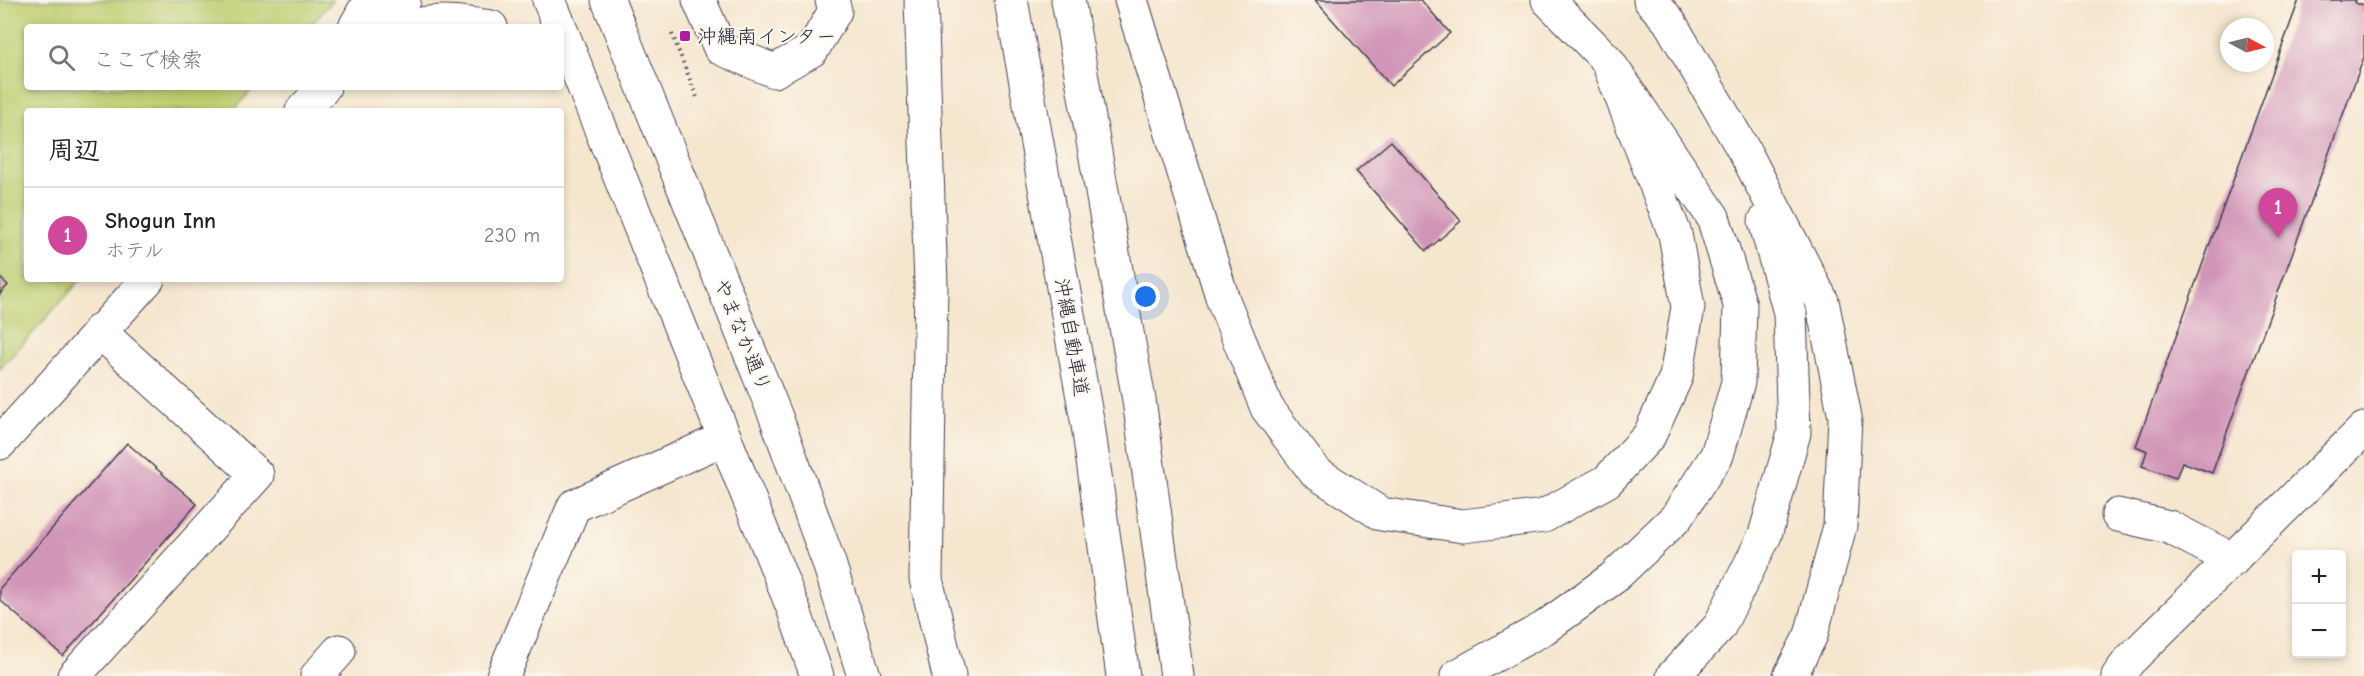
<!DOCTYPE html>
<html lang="ja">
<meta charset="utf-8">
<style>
:root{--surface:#fff;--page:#f6f6f6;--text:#222;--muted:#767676;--line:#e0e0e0;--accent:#b5179e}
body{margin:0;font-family:"Comic Neue","Klee One",sans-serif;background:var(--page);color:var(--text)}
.controls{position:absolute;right:18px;bottom:18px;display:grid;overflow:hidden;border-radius:6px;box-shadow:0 3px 9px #0003}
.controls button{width:54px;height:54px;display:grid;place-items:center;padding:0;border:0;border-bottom:2px solid var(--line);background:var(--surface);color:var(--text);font:30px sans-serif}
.compass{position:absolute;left:2220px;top:18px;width:54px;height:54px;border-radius:50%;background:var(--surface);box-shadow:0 3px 9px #0003;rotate:97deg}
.you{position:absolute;left:1146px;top:297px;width:21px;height:21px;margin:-15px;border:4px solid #fff;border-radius:50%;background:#1a73e8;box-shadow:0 0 0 9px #1a73e833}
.badge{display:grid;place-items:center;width:39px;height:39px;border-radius:50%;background:var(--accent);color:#fff;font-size:20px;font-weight:700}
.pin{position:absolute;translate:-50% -50px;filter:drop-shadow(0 2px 3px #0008)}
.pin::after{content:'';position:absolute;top:32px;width:21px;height:18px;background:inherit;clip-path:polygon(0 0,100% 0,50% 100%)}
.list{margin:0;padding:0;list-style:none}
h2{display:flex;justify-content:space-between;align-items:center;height:78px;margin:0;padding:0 24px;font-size:26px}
h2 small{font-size:20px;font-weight:400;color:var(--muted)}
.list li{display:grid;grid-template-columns:39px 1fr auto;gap:18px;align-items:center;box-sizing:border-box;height:96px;padding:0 24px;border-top:2px solid var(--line)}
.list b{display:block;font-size:22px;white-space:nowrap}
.list p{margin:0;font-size:20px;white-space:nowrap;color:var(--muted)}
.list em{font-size:20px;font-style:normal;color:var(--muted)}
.icon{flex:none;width:33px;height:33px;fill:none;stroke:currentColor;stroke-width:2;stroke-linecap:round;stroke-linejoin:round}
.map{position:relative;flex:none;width:2364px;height:676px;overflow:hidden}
.search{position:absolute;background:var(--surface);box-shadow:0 3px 9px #0003;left:24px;top:24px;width:540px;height:66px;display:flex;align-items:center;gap:15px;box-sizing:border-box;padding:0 21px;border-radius:6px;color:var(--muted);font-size:22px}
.panel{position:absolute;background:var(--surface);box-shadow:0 3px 9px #0003;left:24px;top:108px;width:540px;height:174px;border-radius:6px}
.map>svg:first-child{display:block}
.green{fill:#becd6f;stroke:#707855;stroke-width:1.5}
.building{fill:#d195b7}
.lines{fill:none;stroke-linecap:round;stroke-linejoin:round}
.minor-casing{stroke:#423f51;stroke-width:35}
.major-casing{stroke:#423f51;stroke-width:35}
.highway-casing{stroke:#423f51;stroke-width:35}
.path{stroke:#423f51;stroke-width:4;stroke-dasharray:1.5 4.5;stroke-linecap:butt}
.minor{stroke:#fff;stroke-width:33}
.major{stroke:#fff;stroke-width:33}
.highway{stroke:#fff;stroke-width:33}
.poi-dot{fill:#b5179e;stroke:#fbf7ec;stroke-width:2}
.labels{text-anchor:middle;stroke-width:4.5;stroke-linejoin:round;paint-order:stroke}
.poi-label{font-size:20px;fill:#22223b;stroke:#fbf7ec;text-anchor:start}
.street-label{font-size:20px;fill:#22223b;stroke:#fbf7ec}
</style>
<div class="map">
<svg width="2364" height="676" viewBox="0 0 2364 676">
<rect width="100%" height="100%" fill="#fbf7ec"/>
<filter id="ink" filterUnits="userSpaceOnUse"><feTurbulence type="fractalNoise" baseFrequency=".0167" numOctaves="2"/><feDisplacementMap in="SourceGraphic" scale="12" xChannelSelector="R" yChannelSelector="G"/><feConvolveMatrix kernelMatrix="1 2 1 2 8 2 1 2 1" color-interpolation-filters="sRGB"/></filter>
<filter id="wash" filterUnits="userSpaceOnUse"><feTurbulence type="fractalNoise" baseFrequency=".008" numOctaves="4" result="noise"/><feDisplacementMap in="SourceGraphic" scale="24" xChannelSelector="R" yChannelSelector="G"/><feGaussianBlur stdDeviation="1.35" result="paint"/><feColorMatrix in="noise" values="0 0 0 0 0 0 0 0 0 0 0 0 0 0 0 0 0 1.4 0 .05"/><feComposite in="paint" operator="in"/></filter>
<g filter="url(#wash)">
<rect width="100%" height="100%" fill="#f5e6ce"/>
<!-- green -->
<path class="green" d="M 0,0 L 333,0 L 309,27 L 27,27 L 27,87 L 254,87 L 233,111 L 27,111 L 27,279 L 81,279 L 0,369 Z"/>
<g id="blocks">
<!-- building -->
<path class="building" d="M 1315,0 L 1421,0 L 1450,33 L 1391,86 Z
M 2299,0 L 2356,0 L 2355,3 L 2364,6 L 2364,57 L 2212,473 L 2182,462 L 2176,478 L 2142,466 L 2147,451 L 2136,446 Z
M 1391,141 L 1461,221 L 1426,251 L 1356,171 Z
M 0,278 L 8,285 L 0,294 Z
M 127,443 L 197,504 L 63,656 L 0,600 L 0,588 Z"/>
</g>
</g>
<g filter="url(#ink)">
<use href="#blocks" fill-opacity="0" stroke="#423f51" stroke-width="1.5"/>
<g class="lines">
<defs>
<path id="minor" d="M 699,0 L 720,48 L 774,71 L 812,50 L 835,11 L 832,0
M 379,27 L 404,0
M 411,27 C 434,18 467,23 491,27
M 302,111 L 324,87
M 0,443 L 148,279
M 2118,515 L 2169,527 L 2233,560
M 74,676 L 257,475 L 99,331
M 317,676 L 339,651
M 503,676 L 574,506 L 725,438
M 2118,676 L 2129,661 L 2364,429"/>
<path id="major" d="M 549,0 L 560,27
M 608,0 L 776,417 L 829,563 L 864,676
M 355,27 L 370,0
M 561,30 L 793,608 L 817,676
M 321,91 L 323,87"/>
<path id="highway" d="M 921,0 L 931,285 L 926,579 L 949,676
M 1011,0 L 1088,425 L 1123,676
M 1068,0 L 1139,400 L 1177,676
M 1131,0 L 1223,300 L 1267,408 L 1315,472 L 1381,514 L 1463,526 L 1544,516 L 1607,481 L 1649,436 L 1676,377 L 1688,307 L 1675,234 L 1607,60
M 1650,0 L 1669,21 L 1747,156 L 1822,301 L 1845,417 L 1840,526 L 1811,635 L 1790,676
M 1457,676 L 1544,628 L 1613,578 L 1676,518 L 1717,455 L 1738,382 L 1740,305 L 1713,217 L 1607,60 L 1548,0
M 1673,676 L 1719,627 L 1765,535 L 1794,433 L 1790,313 L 1765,221"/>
</defs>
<!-- minor casing -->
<use href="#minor" class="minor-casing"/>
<!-- major casing -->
<use href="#major" class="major-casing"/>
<!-- highway casing -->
<use href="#highway" class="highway-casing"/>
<!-- path -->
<path class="path" d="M 672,34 L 698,100"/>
<!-- minor -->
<use href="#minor" class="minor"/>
<!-- major -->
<use href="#major" class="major"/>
<!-- highway -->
<use href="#highway" class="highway"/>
</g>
</g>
<!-- markers -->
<rect class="poi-dot" x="679" y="30" width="12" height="12" rx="3"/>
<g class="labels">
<!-- poi labels -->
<g class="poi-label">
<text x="697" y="43">沖縄南インター</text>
</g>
<!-- street labels -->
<g class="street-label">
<text transform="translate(743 335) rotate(68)" y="7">やまなか通り</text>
<text transform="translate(1072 337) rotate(80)" y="7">沖縄自動車道</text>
</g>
</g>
</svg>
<div class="controls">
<button>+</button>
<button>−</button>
</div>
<svg class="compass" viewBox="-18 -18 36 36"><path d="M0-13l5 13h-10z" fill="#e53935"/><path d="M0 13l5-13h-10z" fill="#767676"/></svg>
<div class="you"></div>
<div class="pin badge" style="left:2278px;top:238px;background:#d1479c">1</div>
<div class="search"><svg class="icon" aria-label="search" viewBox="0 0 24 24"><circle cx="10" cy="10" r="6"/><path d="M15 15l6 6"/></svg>ここで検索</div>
<section class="panel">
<h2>周辺<small></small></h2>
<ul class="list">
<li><span class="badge" style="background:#d1479c">1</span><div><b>Shogun Inn</b><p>ホテル</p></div><em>230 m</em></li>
</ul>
</section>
</div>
